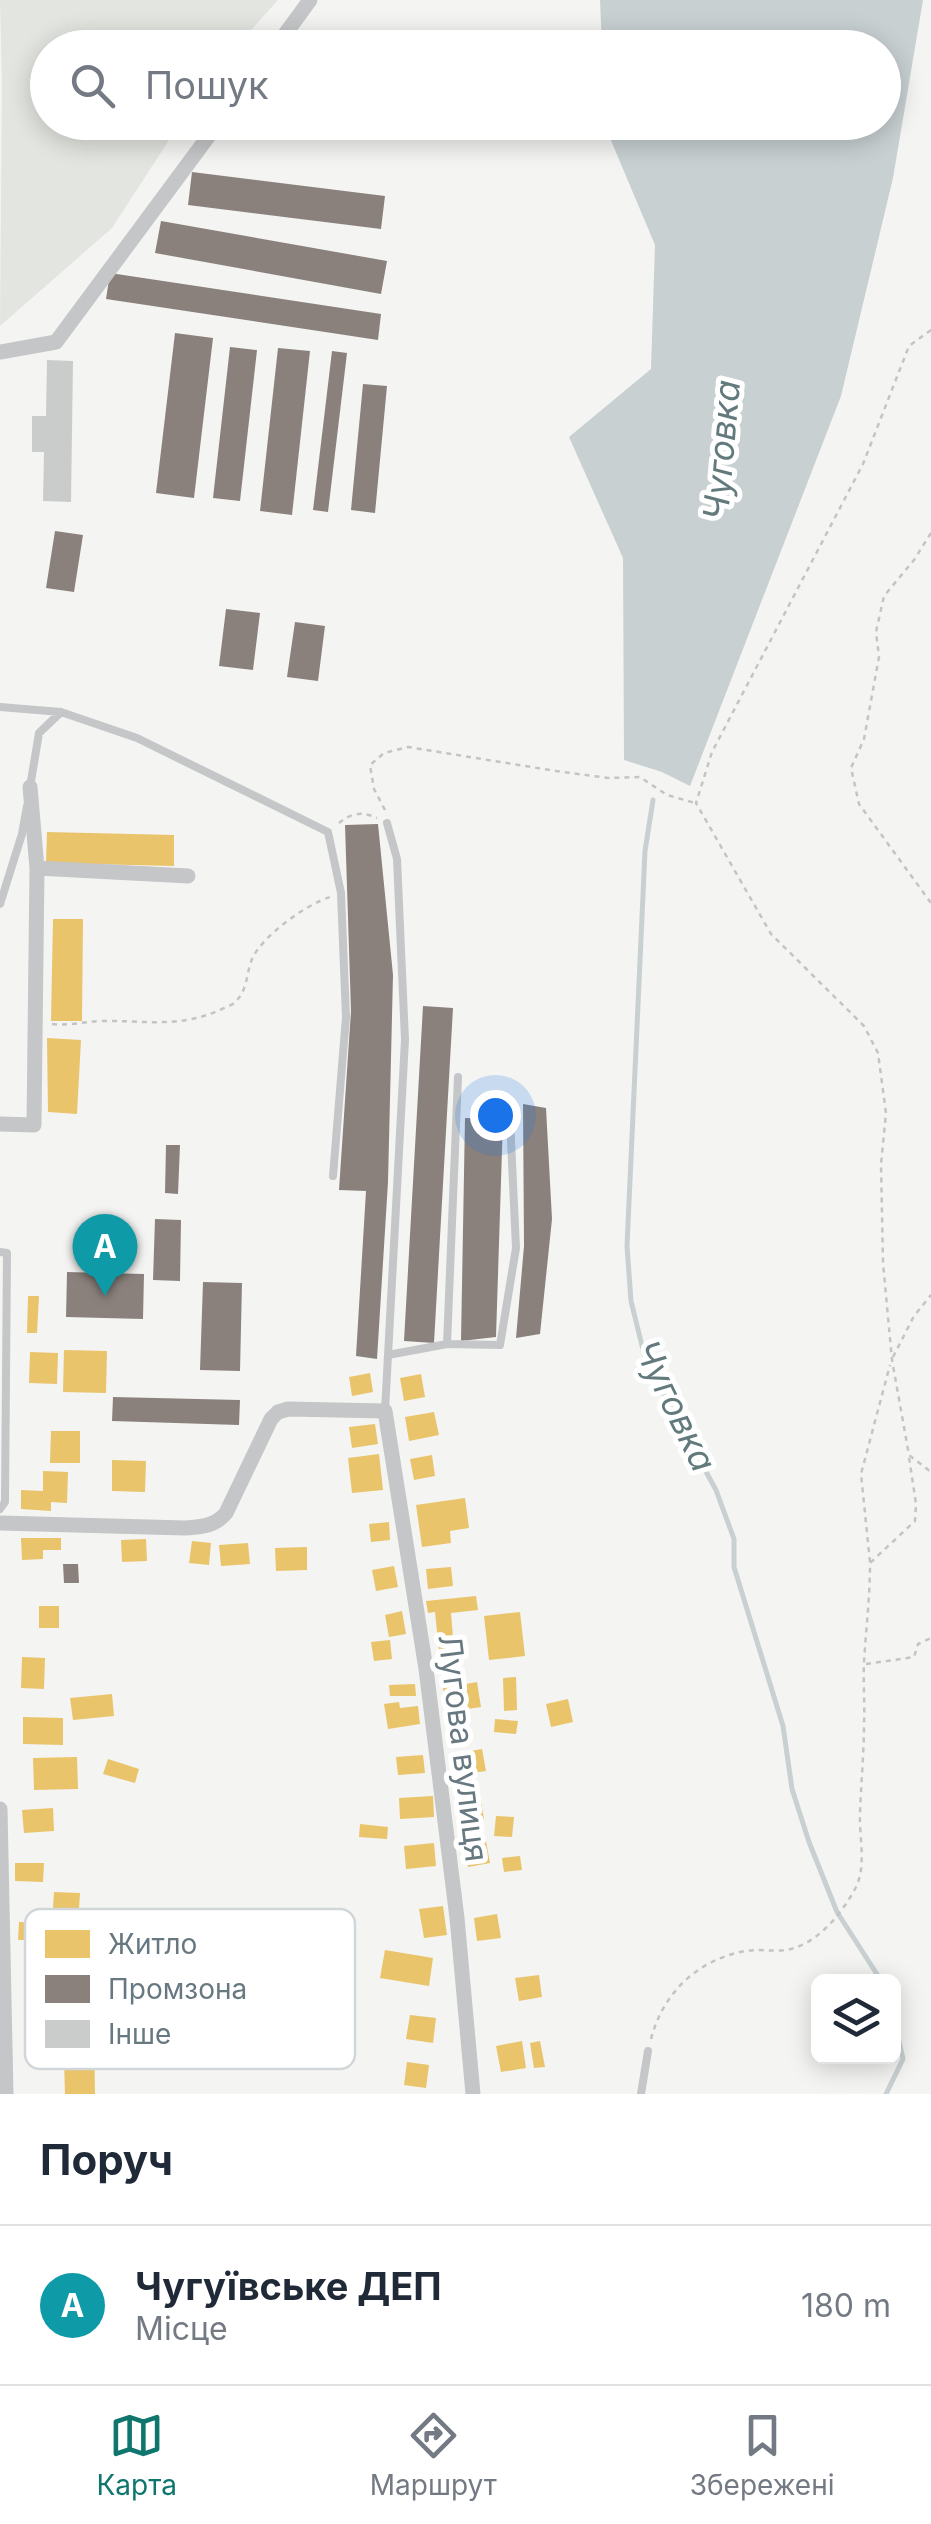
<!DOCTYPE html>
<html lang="uk">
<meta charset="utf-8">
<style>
:root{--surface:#fff;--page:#f6f6f7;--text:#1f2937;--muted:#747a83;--line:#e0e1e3;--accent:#0f766e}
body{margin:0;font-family:Inter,sans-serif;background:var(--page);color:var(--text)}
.controls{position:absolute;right:30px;bottom:30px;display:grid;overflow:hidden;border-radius:15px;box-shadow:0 5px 25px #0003}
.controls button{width:90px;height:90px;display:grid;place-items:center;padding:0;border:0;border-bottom:2px solid var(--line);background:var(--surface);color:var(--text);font:50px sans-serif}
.you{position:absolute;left:495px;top:1115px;width:35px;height:35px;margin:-25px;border:8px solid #fff;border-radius:50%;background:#1a73e8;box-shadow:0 0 0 15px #1a73e833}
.badge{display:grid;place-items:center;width:65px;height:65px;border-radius:50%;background:var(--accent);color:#fff;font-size:32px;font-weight:700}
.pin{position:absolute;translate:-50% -82px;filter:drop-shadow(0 2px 5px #0008)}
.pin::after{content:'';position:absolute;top:52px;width:35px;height:30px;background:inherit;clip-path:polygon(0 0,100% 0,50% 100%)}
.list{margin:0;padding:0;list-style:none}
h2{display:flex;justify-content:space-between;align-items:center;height:130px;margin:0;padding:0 40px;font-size:42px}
h2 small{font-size:32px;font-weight:400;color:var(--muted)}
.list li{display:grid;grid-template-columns:65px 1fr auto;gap:30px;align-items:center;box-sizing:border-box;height:160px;padding:0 40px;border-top:2px solid var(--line)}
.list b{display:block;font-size:38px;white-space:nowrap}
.list p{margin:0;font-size:32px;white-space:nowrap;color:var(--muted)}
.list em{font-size:32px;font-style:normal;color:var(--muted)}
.icon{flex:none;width:55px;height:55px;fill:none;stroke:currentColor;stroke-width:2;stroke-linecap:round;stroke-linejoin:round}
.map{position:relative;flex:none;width:931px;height:2094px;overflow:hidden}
.search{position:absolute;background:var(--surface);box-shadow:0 5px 25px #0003;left:30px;right:30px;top:30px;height:110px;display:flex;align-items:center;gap:25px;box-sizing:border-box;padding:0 35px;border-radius:55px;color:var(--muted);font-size:38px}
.sheet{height:290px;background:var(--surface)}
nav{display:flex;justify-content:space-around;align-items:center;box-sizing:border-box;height:140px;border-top:2px solid var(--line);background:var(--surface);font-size:28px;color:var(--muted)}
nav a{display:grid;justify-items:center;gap:5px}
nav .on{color:var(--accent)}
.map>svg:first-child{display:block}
.green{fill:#e3e5e0}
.water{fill:#c8d0d2}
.homes{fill:#e9c46a}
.industry{fill:#8a817c}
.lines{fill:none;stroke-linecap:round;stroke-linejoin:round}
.stream{stroke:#c8d0d2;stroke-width:5}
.building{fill:#cacccc}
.path{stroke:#c3c4c4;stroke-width:2.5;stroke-dasharray:5 5;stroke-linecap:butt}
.service{stroke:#c4c6c7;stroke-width:8}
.minor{stroke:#c4c6c7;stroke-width:15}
.labels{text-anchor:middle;stroke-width:10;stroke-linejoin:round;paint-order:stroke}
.street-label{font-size:32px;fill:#677880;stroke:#fff}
.water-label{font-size:35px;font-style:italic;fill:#637a7d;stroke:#fff}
.key{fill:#fff;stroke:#d1d6d9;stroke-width:2.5}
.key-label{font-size:28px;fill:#677880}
</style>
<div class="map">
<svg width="931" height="2094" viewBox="0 0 931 2094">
<rect width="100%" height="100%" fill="#f4f4f3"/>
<!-- green -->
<path class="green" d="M 0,0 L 278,0 L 236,47 L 48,48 L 48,122 L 180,123 L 112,228 L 0,326 L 2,83 Z"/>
<!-- water -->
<path class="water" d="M 600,0 L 923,0 L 893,178 L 841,396 L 690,786 L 662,772 L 624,760 L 623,558 L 569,437 L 651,369 L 655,245 L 607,131 L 606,123 L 884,122 L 884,48 L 602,47 Z"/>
<!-- homes -->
<path class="homes" d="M 47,832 L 174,835 L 174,866 L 46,863 Z
M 53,919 L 83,919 L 82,1021 L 51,1021 Z
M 47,1038 L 81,1040 L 77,1114 L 48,1112 Z
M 28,1296 L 39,1296 L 37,1333 L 27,1333 Z
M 64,1350 L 107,1351 L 106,1393 L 63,1392 Z
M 30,1352 L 58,1353 L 57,1384 L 29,1383 Z
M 370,1373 L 373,1392 L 352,1396 L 349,1377 Z
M 421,1374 L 425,1397 L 404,1401 L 400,1378 Z
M 434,1412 L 439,1435 L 409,1441 L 405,1417 Z
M 375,1424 L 378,1444 L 352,1448 L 349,1427 Z
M 51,1431 L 80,1431 L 80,1463 L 50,1463 Z
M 379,1454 L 383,1490 L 352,1493 L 348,1458 Z
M 432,1455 L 435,1476 L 414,1480 L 410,1459 Z
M 112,1460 L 146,1461 L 145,1492 L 112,1491 Z
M 43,1471 L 68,1472 L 67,1503 L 51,1502 L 51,1511 L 21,1509 L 21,1490 L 43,1491 Z
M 465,1498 L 469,1528 L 450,1531 L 451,1543 L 422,1547 L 416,1505 Z
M 389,1522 L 390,1540 L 371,1542 L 369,1524 Z
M 21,1538 L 61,1538 L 61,1550 L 43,1550 L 43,1559 L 22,1560 Z
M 146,1539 L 147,1561 L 122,1562 L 121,1540 Z
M 192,1541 L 211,1543 L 209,1565 L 189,1563 Z
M 248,1543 L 250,1564 L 221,1566 L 219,1545 Z
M 307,1547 L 307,1570 L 276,1571 L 275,1548 Z
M 394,1566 L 398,1587 L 376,1591 L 372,1570 Z
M 451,1567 L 453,1586 L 428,1589 L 426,1569 Z
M 476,1596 L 478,1610 L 451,1613 L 454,1650 L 439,1651 L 435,1612 L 428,1613 L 426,1601 Z
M 39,1606 L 59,1606 L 59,1628 L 39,1628 Z
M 402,1611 L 406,1634 L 389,1637 L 385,1615 Z
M 520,1612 L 525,1656 L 489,1660 L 484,1616 Z
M 390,1640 L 392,1659 L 374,1661 L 371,1642 Z
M 22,1657 L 45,1658 L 44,1689 L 21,1688 Z
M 516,1677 L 517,1710 L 504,1711 L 503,1678 Z
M 477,1682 L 481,1707 L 447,1712 L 443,1688 Z
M 415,1684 L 416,1696 L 390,1696 L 389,1685 Z
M 112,1694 L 114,1716 L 73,1720 L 70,1698 Z
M 568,1699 L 573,1722 L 551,1727 L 546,1704 Z
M 399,1702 L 400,1708 L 418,1706 L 420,1724 L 388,1729 L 384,1704 Z
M 23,1717 L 63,1718 L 63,1745 L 23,1744 Z
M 495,1719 L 518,1721 L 516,1734 L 494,1732 Z
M 482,1749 L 486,1771 L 458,1775 L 455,1754 Z
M 423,1755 L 425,1773 L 398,1775 L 396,1757 Z
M 77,1757 L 78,1789 L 34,1790 L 33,1758 Z
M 108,1759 L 139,1769 L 135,1783 L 103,1774 Z
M 433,1796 L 434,1817 L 400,1819 L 399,1798 Z
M 481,1802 L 484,1819 L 462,1822 L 459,1805 Z
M 53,1808 L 54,1831 L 24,1833 L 22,1810 Z
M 496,1816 L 514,1817 L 512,1837 L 494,1836 Z
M 360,1824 L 388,1827 L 387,1839 L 359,1837 Z
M 486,1841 L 490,1863 L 468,1867 L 464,1845 Z
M 434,1843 L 436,1866 L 406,1869 L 404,1846 Z
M 520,1856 L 522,1870 L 504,1872 L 502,1858 Z
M 15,1863 L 44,1863 L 43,1882 L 15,1881 Z
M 54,1892 L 80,1893 L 79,1909 L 53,1908 Z
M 443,1906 L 447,1935 L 424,1938 L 419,1909 Z
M 497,1914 L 501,1938 L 477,1941 L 474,1918 Z
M 19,1922 L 46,1923 L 46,1940 L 18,1940 Z
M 385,1950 L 433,1958 L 429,1986 L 380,1978 Z
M 539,1975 L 542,1997 L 519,2001 L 515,1978 Z
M 410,2015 L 436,2018 L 433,2043 L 406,2039 Z
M 63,2027 L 94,2027 L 95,2094 L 65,2094 Z
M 522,2041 L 526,2068 L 501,2072 L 496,2046 Z
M 540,2041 L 545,2067 L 534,2068 L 530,2043 Z
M 407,2062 L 429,2065 L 426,2088 L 404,2085 Z"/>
<!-- industry -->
<path class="industry" d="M 192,172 L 385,196 L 381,229 L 188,205 Z
M 161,221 L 387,261 L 381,294 L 155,253 Z
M 110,273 L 381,314 L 378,340 L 106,299 Z
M 175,333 L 213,338 L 194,498 L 156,493 Z
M 230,347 L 257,350 L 240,501 L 213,498 Z
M 278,348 L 310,351 L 292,515 L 260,511 Z
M 332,351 L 347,353 L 328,512 L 313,510 Z
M 363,384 L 387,386 L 375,513 L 351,510 Z
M 55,531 L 83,535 L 74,592 L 46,588 Z
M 226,609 L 260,613 L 253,670 L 219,666 Z
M 295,622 L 325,626 L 318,681 L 287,677 Z
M 378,824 L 393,975 L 388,1182 L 377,1359 L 356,1356 L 366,1191 L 339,1190 L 351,1011 L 345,825 Z
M 423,1006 L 453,1008 L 434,1343 L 404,1341 Z
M 523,1104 L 546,1108 L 552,1219 L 540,1334 L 516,1338 L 524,1246 Z
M 465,1118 L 503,1119 L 496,1337 L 461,1341 Z
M 166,1145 L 180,1145 L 178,1194 L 165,1193 Z
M 155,1219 L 181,1220 L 180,1281 L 153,1280 Z
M 67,1272 L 144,1274 L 143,1319 L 66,1317 Z
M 203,1282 L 242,1283 L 240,1371 L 200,1370 Z
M 113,1397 L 240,1400 L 239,1425 L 112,1421 Z
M 63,1564 L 78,1564 L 79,1583 L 64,1583 Z"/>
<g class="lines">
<!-- stream -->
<path class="stream" d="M 653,800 L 645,851 L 627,1246 L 631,1301 L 646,1362 L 716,1490 L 734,1539 L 734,1567 L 783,1726 L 792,1789 L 809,1842 L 837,1912 L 882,1982
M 886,2094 L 903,2059 L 894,2020"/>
</g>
<!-- building -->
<path class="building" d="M 47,360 L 73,361 L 71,502 L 43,501 L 44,452 L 32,452 L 32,416 L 46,416 Z"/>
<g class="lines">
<!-- path -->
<path class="path" d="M 931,330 L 909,346 L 863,464 L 712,752 L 696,803 L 771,934 L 864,1026 L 878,1053 L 886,1113 L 881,1164 L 883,1263 L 892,1360 L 909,1455 L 931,1472
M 931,533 L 914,560 L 884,596 L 876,632 L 879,657 L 864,739 L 851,768 L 859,804 L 931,903
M 385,810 L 374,789 L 370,765 L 384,753 L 408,747 L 556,771 L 608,778 L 640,777 L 667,795 L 695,803
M 339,823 C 351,813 362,811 377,818
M 52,1024 C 68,1026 82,1022 99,1021 C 143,1020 179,1029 222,1009 C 225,1008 232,1005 235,1002 C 248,990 246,974 252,959 C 262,936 307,904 330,897
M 893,1357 L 914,1316 L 931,1295
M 870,1562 L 861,1474 L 890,1365
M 866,1664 L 914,1657 L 918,1644 L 931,1638
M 651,2039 C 663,1993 697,1960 745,1951 C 762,1948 780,1954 797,1947 C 822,1938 843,1911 855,1889 C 867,1867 859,1838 860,1814 C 861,1783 864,1753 864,1723 C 865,1703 863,1682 864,1662 C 866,1629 870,1597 870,1563 L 915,1521 L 916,1504 L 909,1457"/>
<!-- service -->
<path class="service" d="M 0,707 L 61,712 L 137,738 L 328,832 L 341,893 L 346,1017 L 333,1176
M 30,787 L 39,733 L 61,712
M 0,904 L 22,834 L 27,806
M 0,1252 L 7,1253 L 5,1502 L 0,1509
M 447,1344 L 500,1345 L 516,1248 L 510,1119
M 388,1355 L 447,1344 L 458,1077
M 385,1411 L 405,1040 L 397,859 L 387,823
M 641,2094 L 648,2051"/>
<!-- minor -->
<path class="minor" d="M 275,48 L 310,0
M 0,352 L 56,342 L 219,122
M 37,868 L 188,876
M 0,1124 L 34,1125 L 37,868 L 30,787
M 0,1523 L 185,1528 C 202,1527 215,1526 226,1513 L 271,1419 L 278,1412 L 288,1409 L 385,1411 L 426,1669 L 457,1918 L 473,2094
M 0,1809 L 6,2094"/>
</g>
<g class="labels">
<!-- street labels -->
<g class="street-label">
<text transform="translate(463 1748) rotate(83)" y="11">Лугова вулиця</text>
</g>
<!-- water labels -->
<g class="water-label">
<text transform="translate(722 450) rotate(-85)" y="12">Чуговка</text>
<text transform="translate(675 1406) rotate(64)" y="12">Чуговка</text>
</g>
</g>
<!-- legend -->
<rect x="25" y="1909" width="330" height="160" rx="15" class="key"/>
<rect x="45" y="1930" width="45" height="28" fill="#e9c46a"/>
<rect x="45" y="1975" width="45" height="28" fill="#8a817c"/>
<rect x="45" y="2020" width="45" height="28" fill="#cacccc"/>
<g class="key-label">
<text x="108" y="1954">Житло</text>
<text x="108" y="1999">Промзона</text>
<text x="108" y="2044">Інше</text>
</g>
</svg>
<div class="controls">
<button><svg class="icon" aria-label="layers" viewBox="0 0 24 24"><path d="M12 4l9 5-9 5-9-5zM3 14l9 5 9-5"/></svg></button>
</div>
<div class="you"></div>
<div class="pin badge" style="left:105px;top:1296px;background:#0f9aa8">A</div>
<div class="search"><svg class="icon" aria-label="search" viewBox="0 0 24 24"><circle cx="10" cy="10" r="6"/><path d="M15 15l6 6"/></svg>Пошук</div>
</div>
<section class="sheet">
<h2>Поруч<small></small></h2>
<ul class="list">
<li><span class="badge" style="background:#0f9aa8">A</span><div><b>Чугуївське ДЕП</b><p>Місце</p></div><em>180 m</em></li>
</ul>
</section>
<nav>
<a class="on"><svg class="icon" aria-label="map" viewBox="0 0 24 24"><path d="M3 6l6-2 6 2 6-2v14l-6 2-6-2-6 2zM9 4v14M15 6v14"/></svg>Карта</a>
<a><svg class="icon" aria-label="directions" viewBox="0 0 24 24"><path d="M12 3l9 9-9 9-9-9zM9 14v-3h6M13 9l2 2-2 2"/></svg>Маршрут</a>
<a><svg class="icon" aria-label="saved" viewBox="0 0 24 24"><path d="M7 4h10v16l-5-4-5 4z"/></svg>Збережені</a>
</nav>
